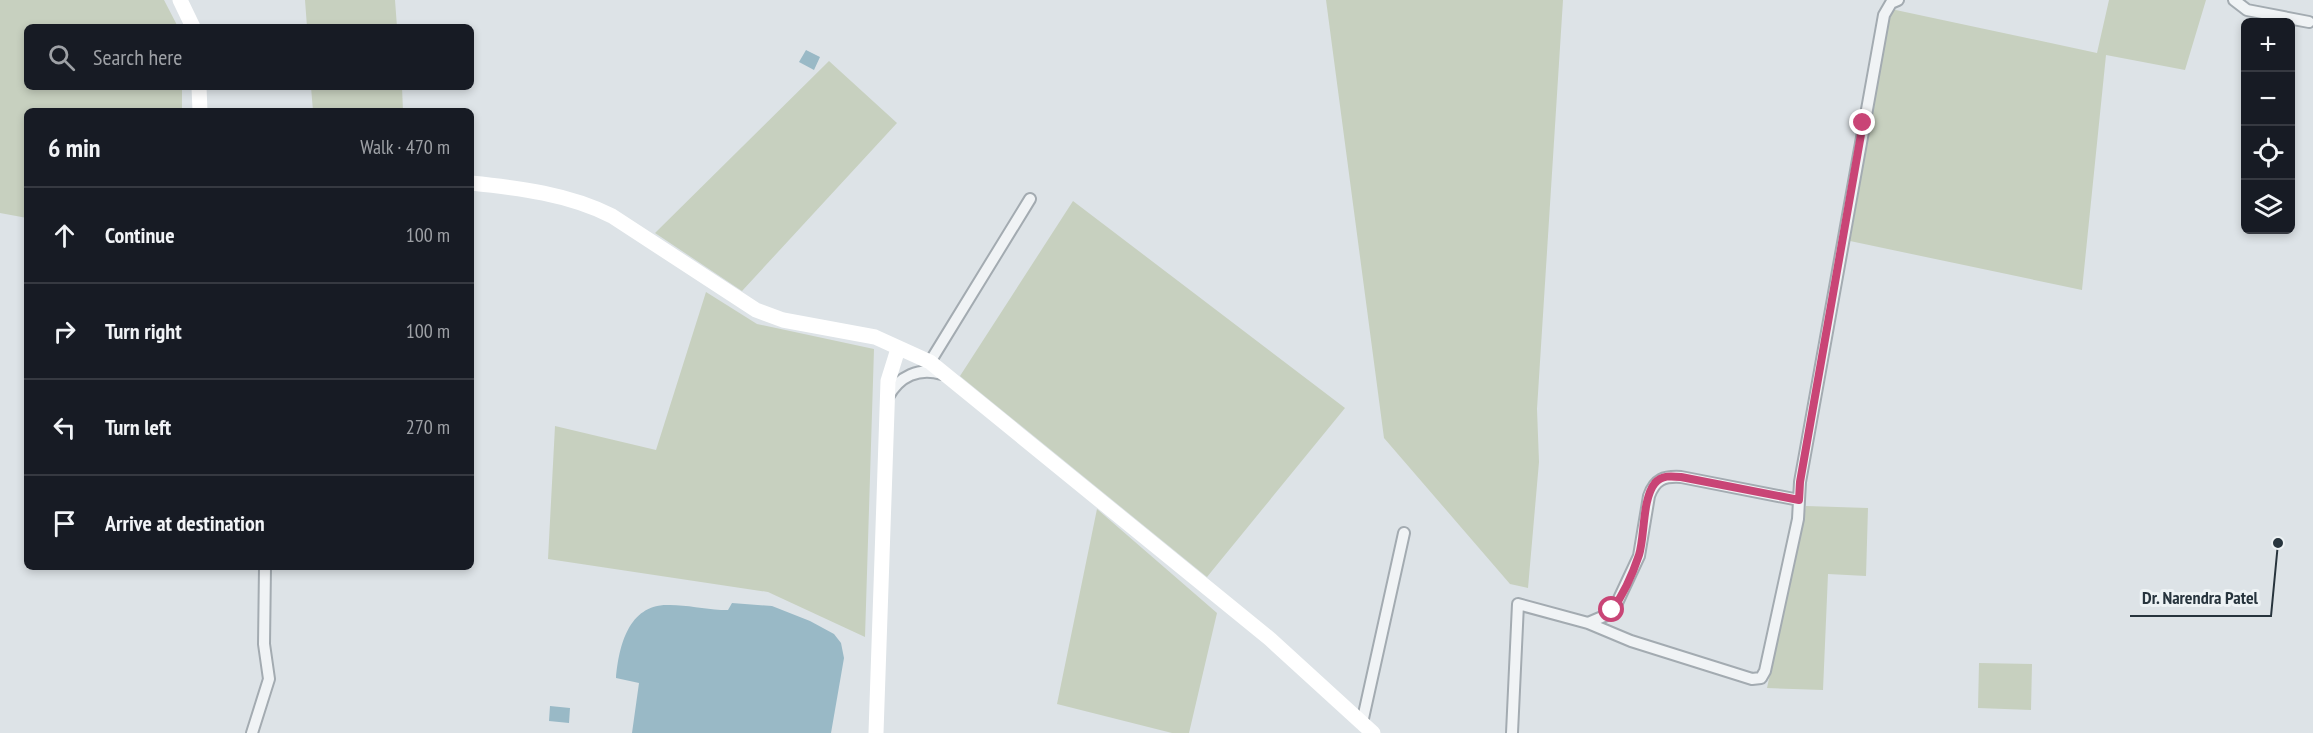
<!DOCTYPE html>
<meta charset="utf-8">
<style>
:root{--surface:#171b24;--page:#242831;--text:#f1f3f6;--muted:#9ea1a6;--line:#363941}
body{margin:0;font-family:"PT Sans Narrow",sans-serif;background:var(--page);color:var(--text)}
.controls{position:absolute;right:18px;top:18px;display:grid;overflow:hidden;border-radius:9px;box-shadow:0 3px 9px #0003}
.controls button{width:54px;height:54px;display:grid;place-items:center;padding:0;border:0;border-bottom:2px solid var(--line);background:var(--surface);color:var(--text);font:30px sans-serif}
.stop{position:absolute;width:18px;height:18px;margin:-14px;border:4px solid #c94576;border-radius:50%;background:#fff}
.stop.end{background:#c94576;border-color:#fff;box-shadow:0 2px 6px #0008}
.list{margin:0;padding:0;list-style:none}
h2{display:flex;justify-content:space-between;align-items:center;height:78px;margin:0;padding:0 24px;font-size:26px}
h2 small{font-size:20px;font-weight:400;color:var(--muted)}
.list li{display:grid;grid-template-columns:39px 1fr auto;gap:18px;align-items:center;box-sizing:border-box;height:96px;padding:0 24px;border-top:2px solid var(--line)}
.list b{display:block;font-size:22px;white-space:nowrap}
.list em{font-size:20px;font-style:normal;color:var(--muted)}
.icon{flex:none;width:33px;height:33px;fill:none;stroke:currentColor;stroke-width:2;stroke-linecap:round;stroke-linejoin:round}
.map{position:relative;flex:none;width:2313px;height:733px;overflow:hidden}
.search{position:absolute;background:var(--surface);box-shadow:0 3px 9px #0003;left:24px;top:24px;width:450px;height:66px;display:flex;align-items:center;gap:15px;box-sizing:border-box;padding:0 21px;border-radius:9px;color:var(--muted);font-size:22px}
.panel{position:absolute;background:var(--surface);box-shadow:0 3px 9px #0003;left:24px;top:108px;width:450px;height:462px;border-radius:9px}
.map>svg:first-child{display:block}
.green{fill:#c7d0bf}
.water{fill:#99b9c6}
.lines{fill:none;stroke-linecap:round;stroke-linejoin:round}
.street-casing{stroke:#a3abb1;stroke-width:14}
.street{stroke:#f0f3f5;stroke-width:10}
.secondary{stroke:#fff;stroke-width:15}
.route{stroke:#c94576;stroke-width:8}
.leader{fill:none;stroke:#27343d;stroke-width:2}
.callout-dot{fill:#27343d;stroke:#edf2f4;stroke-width:2}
.callout-label{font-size:18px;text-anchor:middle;font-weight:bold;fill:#27343d;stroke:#edf2f4;stroke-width:6;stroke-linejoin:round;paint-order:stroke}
</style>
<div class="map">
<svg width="2313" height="733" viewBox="0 0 2313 733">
<rect width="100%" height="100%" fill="#dde3e7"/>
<!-- green -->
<path class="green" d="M 0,0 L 164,0 L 178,27 L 27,27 L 27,87 L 182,87 L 182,111 L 27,111 L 27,218 L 0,213 Z
M 305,0 L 395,0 L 397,27 L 307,27 Z
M 1326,0 L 1563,0 L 1537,409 L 1539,462 L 1528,588 L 1510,584 L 1384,438 Z
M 2109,0 L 2206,0 L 2185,70 L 2106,55 L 2082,290 L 1850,241 L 1891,9 L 2097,53 Z
M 829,61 L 897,123 L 742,291 L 655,233 Z
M 311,87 L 402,87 L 403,111 L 313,111 Z
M 1073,201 L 1345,408 L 1207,577 L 960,376 Z
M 706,292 L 757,324 L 874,349 L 865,637 L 768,592 L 548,559 L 555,426 L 656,450 Z
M 1806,506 L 1868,508 L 1866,576 L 1828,574 L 1823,690 L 1767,688 Z
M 1097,509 L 1217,613 L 1189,733 L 1172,733 L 1057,704 Z
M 1979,663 L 2032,664 L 2031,710 L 1978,708 Z"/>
<!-- water -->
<path class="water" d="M 806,50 L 820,57 L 814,70 L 799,62 Z
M 732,603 L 772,606 L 810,621 L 834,634 L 841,643 L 844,658 L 831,733 L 632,733 L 639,683 L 616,678 C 619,645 629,603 670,605 C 687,605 704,609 721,610 L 728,610 Z
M 550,706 L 570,708 L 569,723 L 549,721 Z"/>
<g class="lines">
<defs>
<path id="street" d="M 2234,0 L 2247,10 L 2309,22
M 930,362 L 1030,199
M 888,397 C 899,376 919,367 942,374
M 1588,623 L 1609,614 L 1617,603 L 1639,556 L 1649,496 C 1655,479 1664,476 1681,477 L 1799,500
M 1362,723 L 1404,533
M 252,733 L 269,679 L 264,644 L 265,567
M 1512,733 L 1518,604 L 1588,623 L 1631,641 L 1752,679 L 1761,678 L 1765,671 L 1798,519 L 1800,482 L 1884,15 L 1891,3 L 1898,0"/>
</defs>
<!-- street casing -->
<use href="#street" class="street-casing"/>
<!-- street -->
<use href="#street" class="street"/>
<!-- secondary -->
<path class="secondary" d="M 180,0 L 193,27
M 199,87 L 200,111
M 471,183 C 519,188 569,194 612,216 L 756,310 L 783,320 L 875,337 L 930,362 L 1270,639 L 1373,733
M 876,733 L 888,381 L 898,349"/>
</g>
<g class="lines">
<!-- route -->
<path class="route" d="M 1612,610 C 1623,595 1633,573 1639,555 C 1645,536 1642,499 1655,483 C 1662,475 1671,476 1681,477 L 1799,500 L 1800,482 L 1863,123"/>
</g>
<!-- callouts -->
<path class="leader" d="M2278 543L2271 616H2130"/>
<circle class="callout-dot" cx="2278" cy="543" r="6"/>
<g class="callout-label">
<text x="2200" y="604">Dr. Narendra Patel</text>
</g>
</svg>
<div class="controls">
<button>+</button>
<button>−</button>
<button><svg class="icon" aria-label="locate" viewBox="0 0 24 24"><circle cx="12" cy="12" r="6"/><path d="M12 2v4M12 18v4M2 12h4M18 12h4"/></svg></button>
<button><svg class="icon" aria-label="layers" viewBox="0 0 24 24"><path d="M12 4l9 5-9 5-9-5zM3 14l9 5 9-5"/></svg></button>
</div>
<div class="stop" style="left:1612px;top:610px"></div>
<div class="stop end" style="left:1863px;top:123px"></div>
<div class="search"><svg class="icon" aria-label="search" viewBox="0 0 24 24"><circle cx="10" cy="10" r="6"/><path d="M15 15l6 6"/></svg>Search here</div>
<section class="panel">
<h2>6 min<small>Walk · 470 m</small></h2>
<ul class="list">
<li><svg class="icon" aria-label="ahead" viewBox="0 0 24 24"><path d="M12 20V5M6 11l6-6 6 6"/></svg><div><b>Continue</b></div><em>100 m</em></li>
<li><svg class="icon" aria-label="right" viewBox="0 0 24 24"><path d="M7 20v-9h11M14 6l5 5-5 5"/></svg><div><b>Turn right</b></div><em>100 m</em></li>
<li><svg class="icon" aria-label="left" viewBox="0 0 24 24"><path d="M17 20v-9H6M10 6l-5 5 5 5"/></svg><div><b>Turn left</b></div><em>270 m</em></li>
<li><svg class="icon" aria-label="arrive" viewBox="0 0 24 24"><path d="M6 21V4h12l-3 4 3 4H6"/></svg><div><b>Arrive at destination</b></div></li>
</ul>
</section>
</div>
